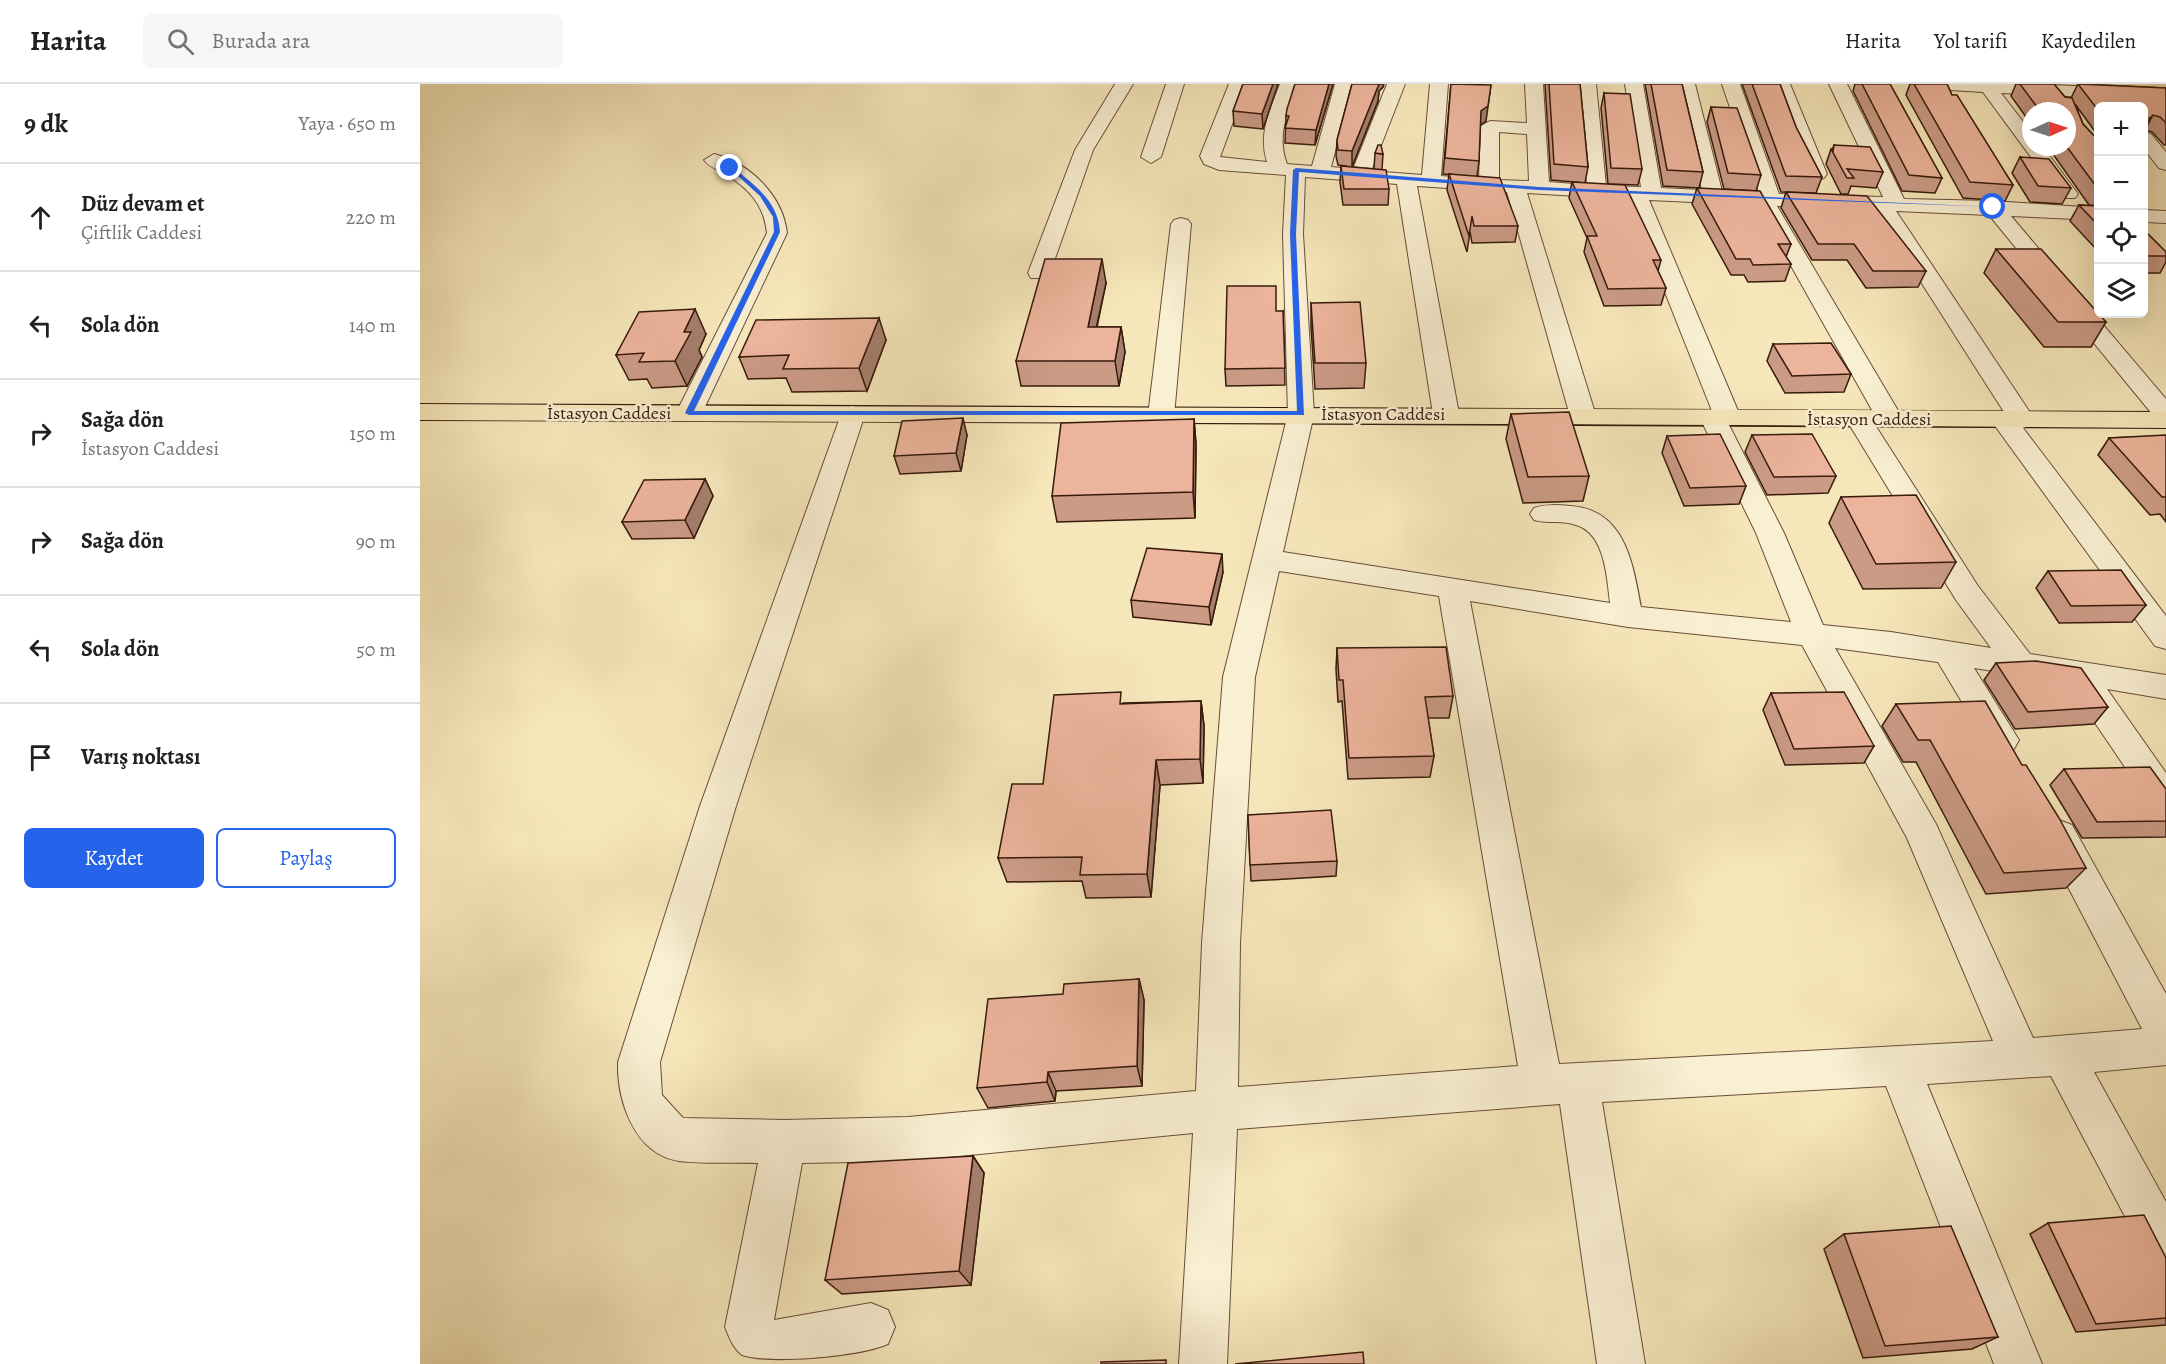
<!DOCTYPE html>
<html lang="tr">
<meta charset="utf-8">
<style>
:root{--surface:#fff;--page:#f6f6f6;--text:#202124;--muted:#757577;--line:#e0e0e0;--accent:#2563eb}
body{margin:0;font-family:Alegreya,serif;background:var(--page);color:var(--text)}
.controls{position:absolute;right:18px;top:18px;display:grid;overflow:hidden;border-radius:9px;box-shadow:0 6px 24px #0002}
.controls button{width:54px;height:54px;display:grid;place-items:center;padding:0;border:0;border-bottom:2px solid var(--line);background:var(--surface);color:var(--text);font:30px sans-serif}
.compass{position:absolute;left:1602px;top:18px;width:54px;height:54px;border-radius:50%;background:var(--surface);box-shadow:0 6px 24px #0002;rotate:87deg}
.stop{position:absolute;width:18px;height:18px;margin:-14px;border:4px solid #2563eb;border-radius:50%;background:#fff}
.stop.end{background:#2563eb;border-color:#fff;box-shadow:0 2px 6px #0008}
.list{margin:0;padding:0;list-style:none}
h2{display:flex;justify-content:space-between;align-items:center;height:78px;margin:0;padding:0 24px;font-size:26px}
h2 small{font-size:20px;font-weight:400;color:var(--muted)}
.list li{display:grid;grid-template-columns:39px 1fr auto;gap:18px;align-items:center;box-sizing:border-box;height:108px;padding:0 24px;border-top:2px solid var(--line)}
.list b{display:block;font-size:22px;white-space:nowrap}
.list p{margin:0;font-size:20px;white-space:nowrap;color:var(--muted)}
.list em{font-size:20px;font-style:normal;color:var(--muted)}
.actions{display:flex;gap:12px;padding:18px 24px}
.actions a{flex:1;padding:14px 0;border:2px solid var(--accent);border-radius:9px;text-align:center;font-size:21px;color:var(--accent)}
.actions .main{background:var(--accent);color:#fff}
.icon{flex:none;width:33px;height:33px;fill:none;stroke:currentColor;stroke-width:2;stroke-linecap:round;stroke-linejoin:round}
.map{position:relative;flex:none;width:1746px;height:1280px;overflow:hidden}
header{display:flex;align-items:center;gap:36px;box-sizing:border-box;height:84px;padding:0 30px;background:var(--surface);border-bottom:2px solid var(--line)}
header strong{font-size:28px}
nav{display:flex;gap:33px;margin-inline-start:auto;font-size:21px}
.search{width:420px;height:54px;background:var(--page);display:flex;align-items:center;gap:15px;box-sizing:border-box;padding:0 21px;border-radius:9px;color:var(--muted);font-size:22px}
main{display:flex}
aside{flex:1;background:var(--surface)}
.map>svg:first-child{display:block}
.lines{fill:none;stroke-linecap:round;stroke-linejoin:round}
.minor-casing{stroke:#684d37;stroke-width:2}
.major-casing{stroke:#381a0b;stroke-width:2}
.minor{fill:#f9efd2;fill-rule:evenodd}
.major{fill:#f6e7ba;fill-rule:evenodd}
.wall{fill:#cb9b86;stroke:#381a0b;stroke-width:1.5}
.shaded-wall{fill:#a57e6d;stroke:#381a0b;stroke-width:1.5}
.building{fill:#ecb49c;stroke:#381a0b;stroke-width:1.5}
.route{fill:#2563eb}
.labels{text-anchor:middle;stroke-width:5;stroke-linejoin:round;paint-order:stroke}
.far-street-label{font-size:18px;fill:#381a0b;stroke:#f9efd2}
</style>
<header>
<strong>Harita</strong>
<div class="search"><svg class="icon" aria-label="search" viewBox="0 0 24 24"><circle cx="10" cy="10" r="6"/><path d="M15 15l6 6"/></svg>Burada ara</div>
<nav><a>Harita</a><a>Yol tarifi</a><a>Kaydedilen</a></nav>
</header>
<main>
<aside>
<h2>9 dk<small>Yaya · 650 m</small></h2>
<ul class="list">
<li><svg class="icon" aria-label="ahead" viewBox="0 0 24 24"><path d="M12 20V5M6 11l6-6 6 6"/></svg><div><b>Düz devam et</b><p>Çiftlik Caddesi</p></div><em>220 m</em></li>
<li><svg class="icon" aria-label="left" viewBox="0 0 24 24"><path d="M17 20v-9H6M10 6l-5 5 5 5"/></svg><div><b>Sola dön</b></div><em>140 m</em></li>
<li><svg class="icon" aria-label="right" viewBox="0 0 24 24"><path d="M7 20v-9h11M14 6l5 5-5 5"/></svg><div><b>Sağa dön</b><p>İstasyon Caddesi</p></div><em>150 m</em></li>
<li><svg class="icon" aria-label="right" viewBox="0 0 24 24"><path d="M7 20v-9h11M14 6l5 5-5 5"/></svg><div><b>Sağa dön</b></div><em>90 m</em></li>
<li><svg class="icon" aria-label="left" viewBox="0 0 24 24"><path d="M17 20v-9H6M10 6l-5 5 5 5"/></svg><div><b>Sola dön</b></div><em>50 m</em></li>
<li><svg class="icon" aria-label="arrive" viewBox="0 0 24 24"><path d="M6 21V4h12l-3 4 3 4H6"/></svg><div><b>Varış noktası</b></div></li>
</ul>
<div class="actions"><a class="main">Kaydet</a><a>Paylaş</a></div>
</aside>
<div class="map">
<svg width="1746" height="1280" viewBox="0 0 1746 1280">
<rect width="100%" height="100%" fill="#f6e7ba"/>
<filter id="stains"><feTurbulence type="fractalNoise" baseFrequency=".00333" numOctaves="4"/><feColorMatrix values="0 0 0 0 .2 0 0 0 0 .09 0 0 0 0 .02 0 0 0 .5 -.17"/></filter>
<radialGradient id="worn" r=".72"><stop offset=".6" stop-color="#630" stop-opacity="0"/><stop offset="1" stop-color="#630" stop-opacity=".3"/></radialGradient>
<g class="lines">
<defs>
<path id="minor" d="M 695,0 L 713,0 L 673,66 L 630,189 L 627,194 L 611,194 L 608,189 L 655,66 Z
M 746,0 L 764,0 L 741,73 L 731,79 L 721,73 Z
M 809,0 L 827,0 L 800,73 L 847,78 C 838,50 850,26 860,0 L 878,0 C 868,27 856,51 867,80 L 892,82 L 915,0 L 933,0 L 911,83 L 933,85 L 967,0 L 985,0 L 951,87 L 1002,91 L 1010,0 L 1028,0 L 1021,92 L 1059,95 L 1061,42 L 1070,37 L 1107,39 L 1105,0 L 1123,0 L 1129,98 L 1167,101 L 1158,0 L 1176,0 L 1186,102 L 1221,103 L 1205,0 L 1223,0 L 1241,104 L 1282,106 L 1257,0 L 1275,0 L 1302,107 L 1339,109 L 1302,0 L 1320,0 L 1359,110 L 1463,113 L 1409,0 L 1427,0 L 1484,115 L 1573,117 L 1678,124 L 1678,136 L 1591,132 L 1746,315 L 1746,339 L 1737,336 L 1569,131 L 1476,127 L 1615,336 L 1611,341 L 1603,344 L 1746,532 L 1746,565 L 1735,562 L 1570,335 L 1574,330 L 1584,328 L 1455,126 L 1357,122 L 1483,335 L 1479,340 L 1470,343 L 1461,340 L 1457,335 L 1338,123 L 1339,121 L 1229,116 L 1321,334 L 1317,339 L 1309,341 L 1364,449 L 1403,541 L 1471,548 L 1571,564 L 1536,516 L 1426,335 L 1430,330 L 1439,327 L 1448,330 L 1558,502 L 1610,570 L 1746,591 L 1746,615 L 1687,605 L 1746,689 L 1746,730 L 1734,726 L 1648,599 L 1554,584 L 1599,656 L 1594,665 L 1582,669 L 1570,665 L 1518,578 L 1415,564 L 1516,740 L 1613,954 L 1722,945 L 1621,751 L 1626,741 L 1639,736 L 1652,741 L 1746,910 L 1746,981 L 1674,988 L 1746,1118 L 1746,1187 L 1730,1180 L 1631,992 L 1507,1000 L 1622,1280 L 1574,1280 L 1466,1002 L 1182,1018 L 1225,1280 L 1177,1280 L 1140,1020 L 817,1045 L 807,1280 L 759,1280 L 773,1049 L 488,1077 L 382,1079 L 354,1236 L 451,1219 L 468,1226 L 475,1243 L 468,1260 C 437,1273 350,1280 322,1271 C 313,1264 309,1253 305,1243 L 338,1079 C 312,1078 284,1080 259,1077 C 214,1070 197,1016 198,978 L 280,722 L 423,325 L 432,322 L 441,325 L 445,330 L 316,722 L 240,978 L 242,1011 L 263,1034 L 364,1036 L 488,1033 L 776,1007 L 782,859 L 803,593 L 868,330 L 863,150 L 866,91 L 799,86 L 784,80 L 780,72 ZM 1079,48 L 1107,50 L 1109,97 L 1079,96 ZM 885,93 L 977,100 L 1013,330 L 1017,335 L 1026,338 L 1035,335 L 1039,330 L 997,102 L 1087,108 L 1150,332 L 1154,337 L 1163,340 L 1172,337 L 1176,332 L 1107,109 L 1208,115 L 1292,327 L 1284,329 L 1280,334 L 1336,449 L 1371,538 L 1221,523 C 1213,479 1205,426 1151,422 C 1138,421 1126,420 1114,424 L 1110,430 L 1114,436 C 1128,440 1143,436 1156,441 C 1185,449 1187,494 1190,519 L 863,468 L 894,330 L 883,150 ZM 859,487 L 1019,512 L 1098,982 L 818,1003 L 820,859 L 835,593 ZM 1050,517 L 1208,543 L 1382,561 L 1487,754 L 1573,957 L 1139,980 Z
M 1352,0 L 1370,0 L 1407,90 L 1404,94 L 1397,96 L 1387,90 Z
M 1505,0 L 1615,0 L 1746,7 L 1746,17 L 1581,9 L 1611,48 L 1611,63 L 1623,63 L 1658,110 L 1655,114 L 1641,114 L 1563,8 L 1514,5 Z
M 1724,48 L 1731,50 L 1746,68 L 1746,86 L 1739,84 L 1724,65 Z
M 294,70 C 330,79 363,112 367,149 L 282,329 L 278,334 L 269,337 L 260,334 L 256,329 L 347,149 C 344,120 328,104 304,89 C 297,85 289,83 284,76 Z
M 1724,126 L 1746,127 L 1746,139 L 1724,138 Z
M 761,134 L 768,136 L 771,140 L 754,332 L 750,337 L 741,340 L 732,337 L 728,332 L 751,140 L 754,136 Z"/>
<path id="major" d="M 0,320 C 582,324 1164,324 1746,328 L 1746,344 C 1164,339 582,339 0,336 Z"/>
</defs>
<!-- minor casing -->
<use href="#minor" class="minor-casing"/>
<!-- major casing -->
<use href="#major" class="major-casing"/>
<!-- minor -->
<use href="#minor" class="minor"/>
<!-- major -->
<use href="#major" class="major"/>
</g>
<!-- wall -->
<path class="wall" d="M 823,0 L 858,0 L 843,45 L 814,42 L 813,27 Z
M 875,0 L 913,0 L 895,61 L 865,59 L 866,32 Z
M 932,0 L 963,3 L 959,7 L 958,17 L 932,83 L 918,81 L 916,72 L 917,56 Z
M 1031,0 L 1066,37 L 1060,41 L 1059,77 L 1057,92 L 1098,142 L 1095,158 L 1052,159 L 1050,148 L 1047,168 L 1027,106 L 1029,90 L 1034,91 L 1023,90 Z
M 1125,0 L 1160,0 L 1168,83 L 1165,99 L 1131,96 Z
M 1225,0 L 1262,0 L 1283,88 L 1279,104 L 1243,102 Z
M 1322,0 L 1360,0 L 1376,43 L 1402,93 L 1396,109 L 1361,108 Z
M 1435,0 L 1470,0 L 1522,94 L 1515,109 L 1482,107 L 1433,7 Z
M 1490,0 L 1527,0 L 1532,11 L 1593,101 L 1585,117 L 1543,114 L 1486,11 Z
M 1596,0 L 1634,0 L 1645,13 L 1651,14 L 1658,0 L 1746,4 L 1746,61 L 1744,61 L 1732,48 L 1725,46 L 1724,47 L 1724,22 L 1678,22 L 1678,47 L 1674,46 L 1655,20 L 1663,40 L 1678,56 L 1678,167 L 1650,137 L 1659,121 L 1678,122 L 1669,121 L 1628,63 L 1647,63 L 1647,27 L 1611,27 L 1611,40 L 1591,12 Z
M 1184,9 L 1222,85 L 1218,101 L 1188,100 L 1181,24 Z
M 1291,23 L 1341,91 L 1336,107 L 1304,105 L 1287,38 Z
M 1414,61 L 1463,88 L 1456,104 L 1431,102 L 1428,110 L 1421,110 L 1406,80 L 1411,65 L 1412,66 Z
M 955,69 L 963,70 L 962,85 L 969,105 L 968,121 L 923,121 L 920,98 L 921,82 L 954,85 Z
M 1600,73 L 1651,104 L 1642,120 L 1610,118 L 1592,89 Z
M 1152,98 L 1241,176 L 1238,187 L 1246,204 L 1241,221 L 1184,222 L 1164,168 L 1167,154 L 1149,114 Z
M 1277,104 L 1371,160 L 1366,173 L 1371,180 L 1365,197 L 1328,198 L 1324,191 L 1311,191 L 1272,120 Z
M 1366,108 L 1506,187 L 1498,203 L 1446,204 L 1427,176 L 1392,176 L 1361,124 Z
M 1724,146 L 1746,168 L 1746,178 L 1740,189 L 1724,189 Z
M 1576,165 L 1686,238 L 1671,263 L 1624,263 L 1564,189 Z
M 686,199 L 677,243 L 701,243 L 705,268 L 699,302 L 601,302 L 596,277 Z
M 891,219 L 946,279 L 944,304 L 895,305 L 891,243 Z
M 863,227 L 865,301 L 806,302 L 805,285 Z
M 286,250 L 279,266 L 282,273 L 267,302 L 232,304 L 227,295 L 209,296 L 196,271 Z
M 466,256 L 447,307 L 372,308 L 366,294 L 328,295 L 319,273 Z
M 1353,260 L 1431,290 L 1424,308 L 1365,309 L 1347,277 Z
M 1091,330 L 1169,392 L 1163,417 L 1103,419 L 1086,355 Z
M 774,335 L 776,360 L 775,434 L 637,438 L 632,412 Z
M 547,351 L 541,387 L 480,390 L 474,372 Z
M 1332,351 L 1416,392 L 1408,409 L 1347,411 L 1325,368 Z
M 1247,352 L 1326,402 L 1319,420 L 1264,422 L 1242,369 Z
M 1746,352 L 1746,438 L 1740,430 L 1730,431 L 1678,371 L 1689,354 Z
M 285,395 L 293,412 L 274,454 L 212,455 L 202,438 Z
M 1421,413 L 1536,478 L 1521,504 L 1443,505 L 1409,439 Z
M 1628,487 L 1726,521 L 1712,538 L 1639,539 L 1616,504 Z
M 803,488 L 791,541 L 713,533 L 711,516 Z
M 917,564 L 1033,612 L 1029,634 L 1008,634 L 1014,672 L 1010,693 L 928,695 L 922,617 L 918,618 L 916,585 Z
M 1576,579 L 1688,623 L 1674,640 L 1595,645 L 1564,596 Z
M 1351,609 L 1454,662 L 1444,679 L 1365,681 L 1343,626 Z
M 781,617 L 784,642 L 783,699 L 740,701 L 731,813 L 666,814 L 662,797 L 587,798 L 578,774 L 623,700 L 703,619 Z
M 1476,620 L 1602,681 L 1666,784 L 1646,804 L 1566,810 L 1496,678 L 1483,678 L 1462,642 Z
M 1644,685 L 1746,705 L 1746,753 L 1662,754 L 1630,701 Z
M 828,731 L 917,777 L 916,792 L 831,797 Z
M 719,895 L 724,916 L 722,1002 L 636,1007 L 635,1017 L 568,1024 L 557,1004 L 643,910 Z
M 553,1072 L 564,1089 L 551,1201 L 422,1210 L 405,1196 Z
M 1628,1139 L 1746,1174 L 1746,1241 L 1656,1248 L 1610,1150 Z
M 1424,1150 L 1578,1253 L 1552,1265 L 1443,1274 L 1404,1165 Z"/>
<!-- shaded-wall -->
<path class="shaded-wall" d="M 853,0 L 858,0 L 843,45 L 842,30 Z
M 909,0 L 913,0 L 895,61 L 896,46 Z
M 959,0 L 964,0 L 963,3 L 959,7 L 958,17 L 932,83 L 932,67 Z
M 1071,1 L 1066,37 L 1059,42 L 1061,27 Z
M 1733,31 L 1725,46 L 1724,47 L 1730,34 Z
M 682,175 L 686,199 L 671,268 L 668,243 Z
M 275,225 L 286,250 L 279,266 L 282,273 L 267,302 L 255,277 L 264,248 Z
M 459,234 L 466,256 L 447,307 L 439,284 Z
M 701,243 L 705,268 L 699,302 L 695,277 Z
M 543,334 L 547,351 L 541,387 L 536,369 Z
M 774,335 L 776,360 L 775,434 L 773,408 Z
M 285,395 L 293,412 L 274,454 L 265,436 Z
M 802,470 L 803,488 L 791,541 L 789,523 Z
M 781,617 L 784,642 L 783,699 L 780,675 Z
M 736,676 L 740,701 L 731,813 L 727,790 Z
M 719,895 L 724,916 L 722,1002 L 717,982 Z
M 628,988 L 636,1007 L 635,1017 L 627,998 Z
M 553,1072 L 564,1089 L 551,1201 L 539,1187 Z"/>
<!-- building -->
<path class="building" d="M 823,0 L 853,0 L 842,30 L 813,27 Z
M 875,0 L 909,0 L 896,46 L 865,44 L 869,32 L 866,32 L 867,25 Z
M 932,0 L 959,0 L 932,67 L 918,66 L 917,56 Z
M 1031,0 L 1071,1 L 1068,22 L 1061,27 L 1059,77 L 1025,74 Z
M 1129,0 L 1160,0 L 1168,83 L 1134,80 Z
M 1231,0 L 1262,0 L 1283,88 L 1247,86 Z
M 1332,0 L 1360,0 L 1376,43 L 1402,93 L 1366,92 Z
M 1442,0 L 1470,0 L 1522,94 L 1489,91 Z
M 1494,0 L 1527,0 L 1532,11 L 1537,11 L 1593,101 L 1550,98 Z
M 1600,0 L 1634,0 L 1645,13 L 1652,14 L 1663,40 L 1678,56 L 1678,105 L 1647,63 L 1647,27 L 1620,27 Z
M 1658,0 L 1746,4 L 1746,39 L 1740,33 L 1733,31 L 1730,34 L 1724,34 L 1724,22 L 1678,22 L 1678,26 Z
M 1184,9 L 1210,10 L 1222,85 L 1191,84 Z
M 1291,23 L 1317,24 L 1341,91 L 1308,89 Z
M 958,61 L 961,61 L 963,70 L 955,69 Z
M 1414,61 L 1450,63 L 1463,88 L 1427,85 L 1434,94 L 1427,94 L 1411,65 L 1413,68 Z
M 1600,73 L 1629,75 L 1651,104 L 1618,102 Z
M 921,82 L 966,86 L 969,105 L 924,105 Z
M 1029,90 L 1080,94 L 1098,142 L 1054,142 L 1052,132 L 1049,152 Z
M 1152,98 L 1205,101 L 1241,176 L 1233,176 L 1246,204 L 1188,205 L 1167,152 L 1177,152 Z
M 1277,104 L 1340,107 L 1371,160 L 1358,160 L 1371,180 L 1333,181 L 1330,175 L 1316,175 Z
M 1366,108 L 1447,112 L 1506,187 L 1453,187 L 1434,160 L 1398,160 Z
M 1659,121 L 1678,122 L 1678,141 Z
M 1724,146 L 1746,168 L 1746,172 L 1724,172 Z
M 1576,165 L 1621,165 L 1686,238 L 1638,238 Z
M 625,175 L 682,175 L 668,243 L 701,243 L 695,277 L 596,277 Z
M 807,202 L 856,202 L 856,227 L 863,227 L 865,284 L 805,285 Z
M 940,218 L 946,279 L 895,279 L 891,219 Z
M 275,225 L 264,248 L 271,248 L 255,277 L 219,278 L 224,269 L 196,271 L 219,228 Z
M 459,234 L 439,284 L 363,285 L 369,271 L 319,273 L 336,236 Z
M 1411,259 L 1431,290 L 1372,292 L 1353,260 Z
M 1149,328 L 1169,392 L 1108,393 L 1091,330 Z
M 543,334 L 536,369 L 474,372 L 482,337 Z
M 774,335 L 773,408 L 632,412 L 641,339 Z
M 1300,350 L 1326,402 L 1270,404 L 1247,352 Z
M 1392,350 L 1416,392 L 1354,393 L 1332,351 Z
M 1746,351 L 1746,413 L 1742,413 L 1689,354 Z
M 285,395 L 265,436 L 202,438 L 224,396 Z
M 1496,411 L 1536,478 L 1456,480 L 1421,413 Z
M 727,464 L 802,470 L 789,523 L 711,516 Z
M 1701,486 L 1726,521 L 1651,522 L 1628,487 Z
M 1026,563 L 1033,612 L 1005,613 L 1014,672 L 929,674 L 923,596 L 919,596 L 917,564 Z
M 1616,577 L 1661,584 L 1688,623 L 1608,628 L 1576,579 Z
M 701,608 L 700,620 L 781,617 L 780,675 L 736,676 L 727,790 L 660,791 L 662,773 L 578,774 L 592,700 L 623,700 L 634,611 Z
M 1424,608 L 1454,662 L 1374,665 L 1351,609 Z
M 1565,617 L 1602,681 L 1606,681 L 1639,734 L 1666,784 L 1584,789 L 1510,656 L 1498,656 L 1476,620 Z
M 1730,683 L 1746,705 L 1746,737 L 1677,738 L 1644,685 Z
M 911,726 L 917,777 L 830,781 L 828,731 Z
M 719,895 L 717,982 L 628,988 L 627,998 L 557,1004 L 568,915 L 643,910 L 644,900 Z
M 553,1072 L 539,1187 L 405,1196 L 428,1079 Z
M 1724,1131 L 1746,1174 L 1746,1234 L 1676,1240 L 1628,1139 Z
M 1531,1142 L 1578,1253 L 1465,1262 L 1424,1150 Z
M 943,1268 L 944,1280 L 815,1280 Z
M 746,1276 L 746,1280 L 681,1280 L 681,1278 Z"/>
<!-- route -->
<path class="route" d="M 308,83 L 313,83 C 335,102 358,117 360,148 L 274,327 L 877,327 L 870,150 L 873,86 L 876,84 L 1119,103 L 1576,123 L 1119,106 L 879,88 L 876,150 L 884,331 L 269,331 L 265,329 L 354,148 L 353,133 L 340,112 Z"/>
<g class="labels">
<!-- far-street labels -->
<g class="far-street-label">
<text x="189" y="335">İstasyon Caddesi</text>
<text x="963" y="336">İstasyon Caddesi</text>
<text x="1449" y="341">İstasyon Caddesi</text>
</g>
</g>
<rect width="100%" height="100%" filter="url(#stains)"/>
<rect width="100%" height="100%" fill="url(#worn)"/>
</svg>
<div class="controls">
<button>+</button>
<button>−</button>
<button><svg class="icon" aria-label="locate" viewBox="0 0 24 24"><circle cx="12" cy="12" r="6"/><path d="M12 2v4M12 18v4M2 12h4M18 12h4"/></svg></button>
<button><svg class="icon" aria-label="layers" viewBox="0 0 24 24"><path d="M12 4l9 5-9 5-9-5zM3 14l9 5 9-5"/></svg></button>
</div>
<svg class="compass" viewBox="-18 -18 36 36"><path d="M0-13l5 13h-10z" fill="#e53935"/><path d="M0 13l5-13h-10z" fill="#757577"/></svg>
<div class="stop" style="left:1573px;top:123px"></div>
<div class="stop end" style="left:310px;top:84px"></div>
</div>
</main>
